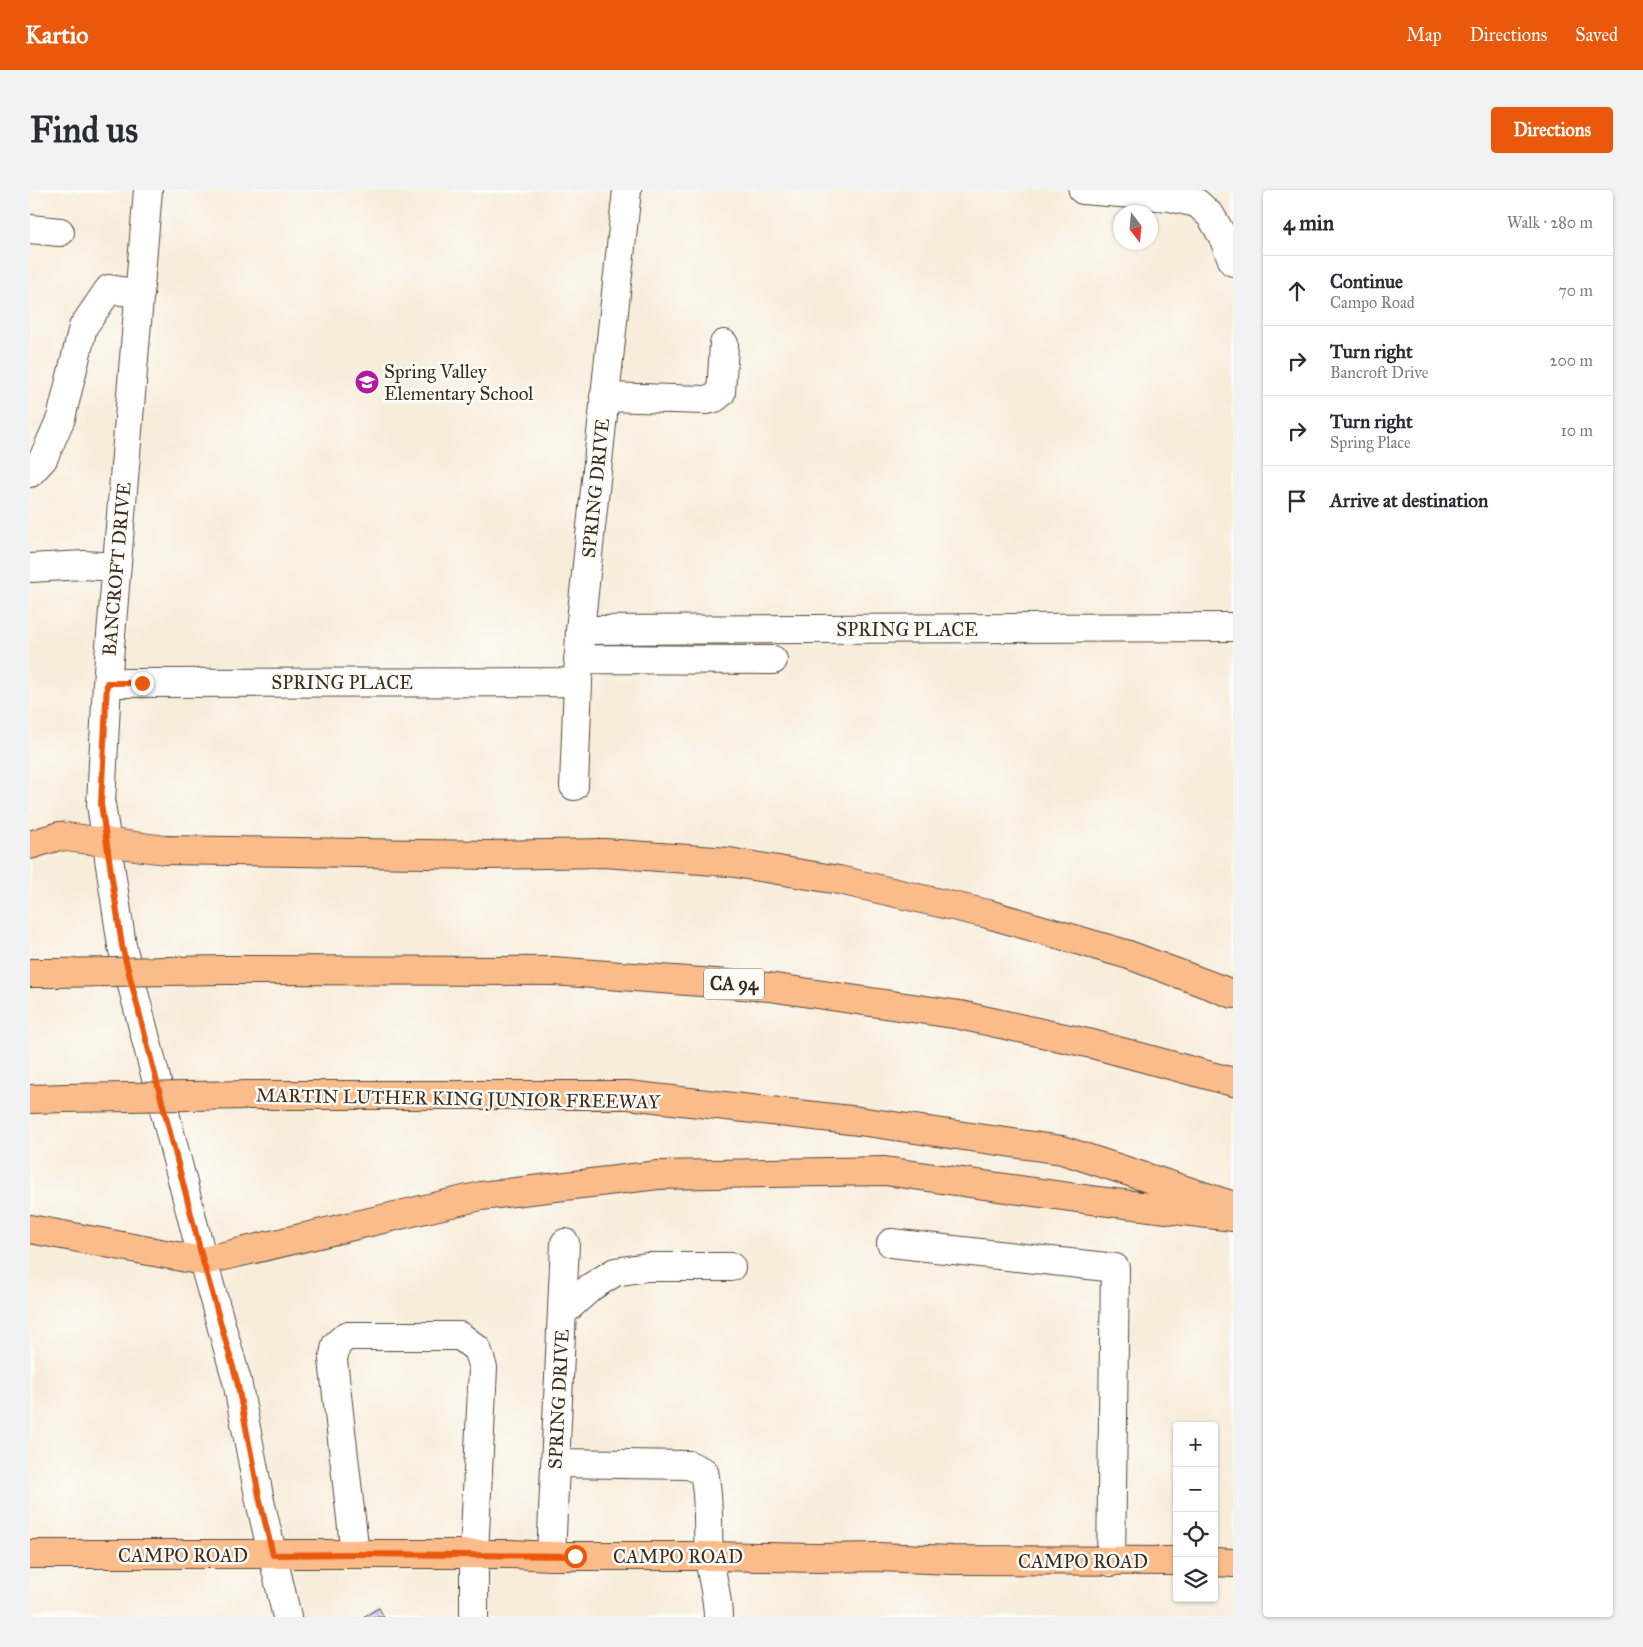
<!DOCTYPE html>
<meta charset="utf-8">
<style>
:root{--surface:#fff;--page:#f2f2f3;--text:#2b2b33;--muted:#7c7c81;--line:#e1e1e2;--accent:#ea580c}
body{margin:0;font-family:"IM FELL Great Primer",serif;background:var(--page);color:var(--text)}
.controls{position:absolute;right:15px;bottom:15px;display:grid;overflow:hidden;border-radius:5px;box-shadow:0 1px 4px #0004}
.controls button{width:45px;height:45px;display:grid;place-items:center;padding:0;border:0;border-bottom:1px solid var(--line);background:var(--surface);color:var(--text);font:25px sans-serif}
.compass{position:absolute;left:1083px;top:15px;width:45px;height:45px;border-radius:50%;background:var(--surface);box-shadow:0 1px 4px #0004;rotate:164deg}
.stop{position:absolute;width:15px;height:15px;margin:-11px;border:4px solid #ea580c;border-radius:50%;background:#fff}
.stop.end{background:#ea580c;border-color:#fff;box-shadow:0 1px 5px #0008}
.list{margin:0;padding:0;list-style:none}
h2{display:flex;justify-content:space-between;align-items:center;height:65px;margin:0;padding:0 20px;font-size:21px}
h2 small{font-size:16px;font-weight:400;color:var(--muted)}
.list li{display:grid;grid-template-columns:32px 1fr auto;gap:15px;align-items:center;box-sizing:border-box;height:70px;padding:0 20px;border-top:1px solid var(--line)}
.list b{display:block;font-size:19px;white-space:nowrap}
.list p{margin:0;font-size:16px;white-space:nowrap;color:var(--muted)}
.list em{font-size:16px;font-style:normal;color:var(--muted)}
.icon{flex:none;width:28px;height:28px;fill:none;stroke:currentColor;stroke-width:2;stroke-linecap:round;stroke-linejoin:round}
.map{position:relative;flex:none;width:1203px;height:1427px;overflow:hidden;border-radius:5px}
header{display:flex;align-items:center;gap:30px;box-sizing:border-box;height:70px;padding:0 25px;background:var(--accent);color:#fff}
header strong{font-size:24px}
nav{display:flex;gap:28px;margin-inline-start:auto;font-size:18px}
.intro{display:flex;align-items:center;justify-content:space-between;box-sizing:border-box;height:120px;padding:0 30px}
h1{margin:0;font-size:35px}
.button{padding:12px 22px;border-radius:5px;background:var(--accent);color:#fff;font-size:18px;font-weight:700}
main{display:flex;gap:30px;padding:0 30px}
aside{flex:1;background:var(--surface);border-radius:5px;box-shadow:0 1px 4px #0004}
.map>svg:first-child{display:block}
.building{fill:#b3a9ee}
.lines{fill:none;stroke-linecap:round;stroke-linejoin:round}
.minor-casing{stroke:#57473a;stroke-width:30}
.major-casing{stroke:#57473a;stroke-width:30}
.highway-casing{stroke:#57473a;stroke-width:30}
.minor{stroke:#fff;stroke-width:28}
.major{stroke:#f9bc8a;stroke-width:28}
.highway{stroke:#f9bc8a;stroke-width:28}
.highway-bridge-casing{stroke:#57473a;stroke-width:30;stroke-linecap:butt}
.highway-bridge{stroke:#f9bc8a;stroke-width:28}
.route{stroke:#ea580c;stroke-width:6}
.labels{text-anchor:middle;stroke-width:5;stroke-linejoin:round;paint-order:stroke}
.shield{fill:#fdfcf7;stroke:#75695f;stroke-width:1}
.shield-label{font-size:18px;font-weight:bold;fill:#3b2a1e}
.poi-label{font-size:19px;fill:#3b2a1e;stroke:#fdfcf7;text-anchor:start}
.street-label{font-size:19px;fill:#3b2a1e;stroke:#fdfcf7}
</style>
<header>
<strong>Kartio</strong>
<nav><a>Map</a><a>Directions</a><a>Saved</a></nav>
</header>
<div class="intro"><h1>Find us</h1><a class="button">Directions</a></div>
<main>
<div class="map">
<svg width="1203" height="1427" viewBox="0 0 1203 1427">
<rect width="100%" height="100%" fill="#fdfcf7"/>
<filter id="ink" filterUnits="userSpaceOnUse"><feTurbulence type="fractalNoise" baseFrequency=".02" numOctaves="2"/><feDisplacementMap in="SourceGraphic" scale="10" xChannelSelector="R" yChannelSelector="G"/><feConvolveMatrix kernelMatrix="1 2 1 2 8 2 1 2 1" color-interpolation-filters="sRGB"/></filter>
<filter id="wash" filterUnits="userSpaceOnUse"><feTurbulence type="fractalNoise" baseFrequency=".0096" numOctaves="4" result="noise"/><feDisplacementMap in="SourceGraphic" scale="20" xChannelSelector="R" yChannelSelector="G"/><feGaussianBlur stdDeviation="1.12" result="paint"/><feColorMatrix in="noise" values="0 0 0 0 0 0 0 0 0 0 0 0 0 0 0 0 0 1.4 0 .05"/><feComposite in="paint" operator="in"/></filter>
<g filter="url(#wash)">
<rect width="100%" height="100%" fill="#f8eddb"/>
<g id="blocks">
<!-- building -->
<path class="building" d="M 349,1418 L 354,1427 L 333,1427 Z"/>
</g>
</g>
<g filter="url(#ink)">
<use href="#blocks" fill-opacity="0" stroke="#57473a" stroke-width="1"/>
<g class="lines">
<defs>
<path id="minor" d="M 118,0 L 77,493 L 71,614 L 92,756 L 173,1071 L 207,1191 L 230,1311 L 257,1427
M 1053,0 L 1140,7 L 1167,13 L 1181,26 L 1193,47 L 1203,72
M 0,39 L 30,42
M 574,207 L 677,210 L 685,208 L 691,203 L 694,154
M 0,283 L 13,269 L 31,228 L 53,137 L 79,99 L 110,104
M 0,378 L 54,375 L 86,377
M 550,440 L 1203,437
M 548,469 L 743,470
M 77,493 L 547,492
M 544,596 L 550,440 L 597,0
M 861,1053 L 1085,1078 L 1081,1372
M 532,1123 L 561,1097 L 585,1082 L 617,1077 L 701,1077
M 525,1273 L 659,1275 L 674,1282 C 680,1310 677,1337 679,1365 C 681,1386 688,1406 688,1427
M 325,1364 L 303,1170 L 306,1155 L 316,1146 L 430,1146 L 447,1159 L 453,1178 L 444,1364 L 444,1427
M 521,1366 L 535,1053"/>
<path id="major" d="M 0,1364 L 481,1364 L 521,1366 L 679,1366 L 787,1368 L 848,1367 L 922,1370 L 1147,1371
M 1184,1372 L 1203,1373"/>
<path id="highway" d="M 0,655 L 29,646 L 135,660 L 458,665 L 574,663 L 699,672 L 809,690 L 958,724 L 1099,765 L 1203,804
M 195,780 L 523,781 L 739,797 L 930,825 L 1062,854 L 1203,892
M 0,783 L 25,783
M 219,905 L 598,905 L 829,931 L 1032,960 L 1201,1015
M 0,909 L 36,908
M 0,1039 L 173,1071 L 451,1006 L 628,985 L 855,981 L 1061,1010 L 1203,1027"/>
</defs>
<!-- minor casing -->
<use href="#minor" class="minor-casing"/>
<!-- major casing -->
<use href="#major" class="major-casing"/>
<!-- highway casing -->
<use href="#highway" class="highway-casing"/>
<!-- minor -->
<use href="#minor" class="minor"/>
<!-- major -->
<use href="#major" class="major"/>
<!-- highway -->
<use href="#highway" class="highway"/>
<defs>
<path id="highway-bridge" d="M 25,783 L 195,780
M 36,908 L 219,905"/>
</defs>
<!-- highway-bridge casing -->
<use href="#highway-bridge" class="highway-bridge-casing"/>
<!-- highway-bridge -->
<use href="#highway-bridge" class="highway-bridge"/>
</g>
</g>
<g class="lines" filter="url(#ink)">
<!-- route -->
<path class="route" d="M 112,493 L 77,493 L 71,614 L 92,756 L 173,1071 L 207,1191 L 230,1311 L 243,1365 L 325,1364 L 545,1366"/>
</g>
<!-- icons -->
<defs>
<symbol id="school-disc" viewBox="-11 -11 22 22"><circle r="9.5" fill="#b5179e" stroke="#fdfcf7"/><path d="M0-5L7-2L0 1L-7-2ZM-4 1L0 2.5L4 1V4Q0 6-4 4Z" fill="#fff"/></symbol>
</defs>
<g fill-rule="evenodd">
<use href="#school-disc" x="323" y="178" width="28" height="28"/>
</g>
<g class="labels">
<!-- shield labels -->
<rect class="shield" x="674" y="778.5" width="60" height="31" rx="4"/>
<g class="shield-label">
<text x="704" y="800">CA 94</text>
</g>
<!-- poi labels -->
<g class="poi-label">
<text x="354" y="188">Spring Valley<tspan x="354" dy="22">Elementary School</tspan></text>
</g>
<!-- street labels -->
<g class="street-label">
<text transform="translate(565 298) rotate(-84)" y="7">SPRING DRIVE</text>
<text transform="translate(86 379) rotate(-85)" y="7">BANCROFT DRIVE</text>
<text x="877" y="446">SPRING PLACE</text>
<text x="312" y="499">SPRING PLACE</text>
<text transform="translate(428 908) rotate(1)" y="7">MARTIN LUTHER KING JUNIOR FREEWAY</text>
<text transform="translate(528 1209) rotate(-87)" y="7">SPRING DRIVE</text>
<text x="153" y="1372">CAMPO ROAD</text>
<text x="648" y="1373">CAMPO ROAD</text>
<text x="1053" y="1378">CAMPO ROAD</text>
</g>
</g>
</svg>
<div class="controls">
<button>+</button>
<button>−</button>
<button><svg class="icon" aria-label="locate" viewBox="0 0 24 24"><circle cx="12" cy="12" r="6"/><path d="M12 2v4M12 18v4M2 12h4M18 12h4"/></svg></button>
<button><svg class="icon" aria-label="layers" viewBox="0 0 24 24"><path d="M12 4l9 5-9 5-9-5zM3 14l9 5 9-5"/></svg></button>
</div>
<svg class="compass" viewBox="-18 -18 36 36"><path d="M0-13l5 13h-10z" fill="#e53935"/><path d="M0 13l5-13h-10z" fill="#7c7c81"/></svg>
<div class="stop" style="left:545px;top:1366px"></div>
<div class="stop end" style="left:112px;top:493px"></div>
</div>
<aside>
<h2>4 min<small>Walk · 280 m</small></h2>
<ul class="list">
<li><svg class="icon" aria-label="ahead" viewBox="0 0 24 24"><path d="M12 20V5M6 11l6-6 6 6"/></svg><div><b>Continue</b><p>Campo Road</p></div><em>70 m</em></li>
<li><svg class="icon" aria-label="right" viewBox="0 0 24 24"><path d="M7 20v-9h11M14 6l5 5-5 5"/></svg><div><b>Turn right</b><p>Bancroft Drive</p></div><em>200 m</em></li>
<li><svg class="icon" aria-label="right" viewBox="0 0 24 24"><path d="M7 20v-9h11M14 6l5 5-5 5"/></svg><div><b>Turn right</b><p>Spring Place</p></div><em>10 m</em></li>
<li><svg class="icon" aria-label="arrive" viewBox="0 0 24 24"><path d="M6 21V4h12l-3 4 3 4H6"/></svg><div><b>Arrive at destination</b></div></li>
</ul>
</aside>
</main>
